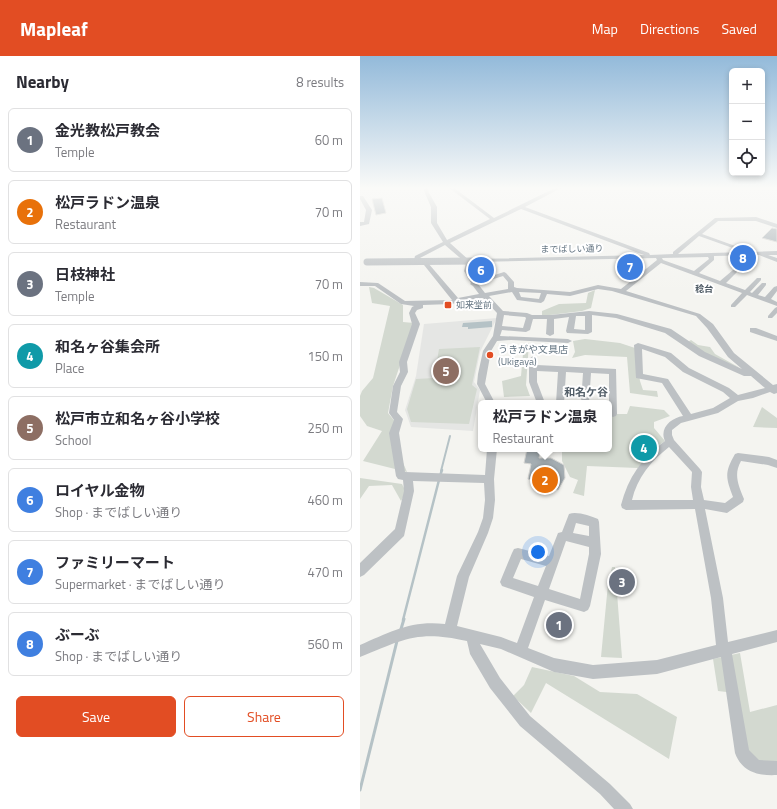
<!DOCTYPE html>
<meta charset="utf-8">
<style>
:root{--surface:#fff;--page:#f2f2f3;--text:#2b2b33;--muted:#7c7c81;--line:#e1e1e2;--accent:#e24d23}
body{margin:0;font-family:"Titillium Web","Noto Sans JP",sans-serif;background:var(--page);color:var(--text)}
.controls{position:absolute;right:12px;top:12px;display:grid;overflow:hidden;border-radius:6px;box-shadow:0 2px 6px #0003}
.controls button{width:36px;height:36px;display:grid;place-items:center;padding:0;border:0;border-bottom:1px solid var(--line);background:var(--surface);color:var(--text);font:20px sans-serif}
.you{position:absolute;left:178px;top:496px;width:14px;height:14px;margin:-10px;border:3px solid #fff;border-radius:50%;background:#1a73e8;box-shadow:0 0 0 6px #1a73e833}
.badge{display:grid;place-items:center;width:26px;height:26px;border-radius:50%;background:var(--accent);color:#fff;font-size:13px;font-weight:700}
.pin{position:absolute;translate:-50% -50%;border:2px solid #fff;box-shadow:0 1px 4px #0006}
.popup{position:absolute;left:118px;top:344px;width:134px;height:52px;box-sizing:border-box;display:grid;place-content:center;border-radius:6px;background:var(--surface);filter:drop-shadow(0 1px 3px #0005);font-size:13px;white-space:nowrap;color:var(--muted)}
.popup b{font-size:15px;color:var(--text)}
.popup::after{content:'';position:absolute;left:50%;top:100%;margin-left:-8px;border:8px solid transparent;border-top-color:var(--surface)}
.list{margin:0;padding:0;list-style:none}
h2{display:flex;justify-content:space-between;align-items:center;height:52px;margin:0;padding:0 16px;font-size:17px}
h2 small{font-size:13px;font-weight:400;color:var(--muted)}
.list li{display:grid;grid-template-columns:26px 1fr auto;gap:12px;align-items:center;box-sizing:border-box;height:64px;margin:0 8px 8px;padding:0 8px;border:1px solid var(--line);border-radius:6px}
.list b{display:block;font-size:15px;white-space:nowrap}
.list p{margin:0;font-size:13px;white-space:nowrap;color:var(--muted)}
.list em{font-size:13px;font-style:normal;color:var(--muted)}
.actions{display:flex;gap:8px;padding:12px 16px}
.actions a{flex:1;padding:9px 0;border:1px solid var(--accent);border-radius:6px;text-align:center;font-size:14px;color:var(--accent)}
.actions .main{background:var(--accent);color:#fff}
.icon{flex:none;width:22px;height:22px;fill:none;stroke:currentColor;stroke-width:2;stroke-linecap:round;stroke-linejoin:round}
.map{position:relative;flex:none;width:417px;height:753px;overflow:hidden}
header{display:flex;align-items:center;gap:24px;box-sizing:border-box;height:56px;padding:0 20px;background:var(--accent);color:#fff}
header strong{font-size:19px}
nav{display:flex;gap:22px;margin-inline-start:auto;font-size:14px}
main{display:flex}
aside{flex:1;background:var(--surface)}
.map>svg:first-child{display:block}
.built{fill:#e5e6e4}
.green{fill:#d3d9d0}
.water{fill:#b5c2c6}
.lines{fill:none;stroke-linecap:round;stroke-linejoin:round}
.stream-far2{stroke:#b5c2c6;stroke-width:2}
.stream-far1{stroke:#b5c2c6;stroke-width:2.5}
.stream{stroke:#b5c2c6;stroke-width:3}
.building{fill:#a4adb2;stroke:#d6d6d3}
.minor{fill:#bdc1c4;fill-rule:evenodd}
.minor-bridge{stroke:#bdc1c4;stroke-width:7}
.poi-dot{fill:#e24d23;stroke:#fff;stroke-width:1.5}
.labels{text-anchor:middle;stroke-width:4;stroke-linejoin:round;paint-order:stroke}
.far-street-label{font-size:9px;fill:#637481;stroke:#fff}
.far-neighbourhood-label{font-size:9px;font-weight:bold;fill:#515d67;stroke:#fff}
.far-poi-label{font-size:9px;fill:#637481;stroke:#fff;text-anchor:start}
.poi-label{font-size:10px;fill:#637481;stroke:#fff;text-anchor:start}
.neighbourhood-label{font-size:11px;font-weight:bold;fill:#515d67;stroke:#fff}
</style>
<header>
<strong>Mapleaf</strong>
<nav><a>Map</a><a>Directions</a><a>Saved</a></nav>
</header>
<main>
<aside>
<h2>Nearby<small>8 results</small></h2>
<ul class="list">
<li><span class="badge" style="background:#6b7280">1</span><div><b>金光教松戸教会</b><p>Temple</p></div><em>60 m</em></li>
<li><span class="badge" style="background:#e8710a">2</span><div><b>松戸ラドン温泉</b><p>Restaurant</p></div><em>70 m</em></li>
<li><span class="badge" style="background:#6b7280">3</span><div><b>日枝神社</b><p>Temple</p></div><em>70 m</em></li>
<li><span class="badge" style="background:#0f9aa8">4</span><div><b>和名ヶ谷集会所</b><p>Place</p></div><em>150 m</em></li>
<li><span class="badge" style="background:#8d6e63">5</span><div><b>松戸市立和名ヶ谷小学校</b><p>School</p></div><em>250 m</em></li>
<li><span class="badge" style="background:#3f7fe0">6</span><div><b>ロイヤル金物</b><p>Shop · までばしい通り</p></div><em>460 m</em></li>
<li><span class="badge" style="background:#3f7fe0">7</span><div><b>ファミリーマート</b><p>Supermarket · までばしい通り</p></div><em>470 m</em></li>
<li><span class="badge" style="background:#3f7fe0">8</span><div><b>ぶーぶ</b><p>Shop · までばしい通り</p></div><em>560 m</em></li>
</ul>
<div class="actions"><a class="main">Save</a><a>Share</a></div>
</aside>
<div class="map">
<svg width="417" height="753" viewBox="0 0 417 753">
<rect width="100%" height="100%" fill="#f4f4f0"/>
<!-- built -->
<path class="built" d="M 137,262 L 120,296 L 114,326 L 120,334 L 113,375 L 51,371 L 45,354 L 56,320 L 64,268 Z"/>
<!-- green -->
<path class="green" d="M 9,231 L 14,232 L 43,249 L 43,266 L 54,267 L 33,330 L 28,357 L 37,368 L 31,379 L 47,416 L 3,405 L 22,375 L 7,370 L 0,360 L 0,340 L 2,335 L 13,322 L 30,250 L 12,247 Z
M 235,234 L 231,252 L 222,255 L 182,260 L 182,255 L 199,248 L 226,247 L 228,237 Z
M 225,283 L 260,287 L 275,292 L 280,325 L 283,334 L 297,335 L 298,341 L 270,337 L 267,301 L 225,299 L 212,302 L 215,296 L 213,285 Z
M 331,284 L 338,289 L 350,291 L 355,298 L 380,312 L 343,297 L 328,286 Z
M 164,287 L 169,287 L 166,329 L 170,340 L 144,341 L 142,325 L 161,320 Z
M 120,291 L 112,329 L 117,333 L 109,368 L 51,366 L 47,353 L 56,323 L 74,322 L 79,293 Z
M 270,350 L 304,354 L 310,360 L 294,366 L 294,372 L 305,385 L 298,390 L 278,412 L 227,410 L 224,440 L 213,437 L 218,424 L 210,421 L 202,405 L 202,395 L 196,393 L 249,393 L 249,358 L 267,358 Z
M 402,351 L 417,362 L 417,372 L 393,371 Z
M 0,422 L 42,428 L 46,436 L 41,445 L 32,429 L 9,430 L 0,443 Z
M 252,511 L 255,511 L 262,602 L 241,601 L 248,528 Z
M 380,597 L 390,656 L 417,649 L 417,708 L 390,704 L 375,637 L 358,635 L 353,603 Z
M 172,611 L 214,620 L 240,636 L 277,638 L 317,661 L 309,703 L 186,627 L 171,657 L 153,640 L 164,629 Z"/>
<!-- water -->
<path class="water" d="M 132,265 L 132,271 L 108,273 L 108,271 L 102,271 L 103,267 Z"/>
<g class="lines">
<!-- stream-far2 -->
<path class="stream-far2" d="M 81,415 L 90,380"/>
<!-- stream-far1 -->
<path class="stream-far1" d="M 80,420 L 82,414
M 43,564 L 79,424"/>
<!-- stream -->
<path class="stream" d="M 41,573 L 44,563
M 0,734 L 37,585"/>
</g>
<!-- building -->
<path class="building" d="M 22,142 L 26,157 L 16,159 L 12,143 Z
M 412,172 L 417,173 L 417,186 L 402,182 Z
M 281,385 L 292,391 L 287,398 L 276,392 Z
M 167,393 L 181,393 L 179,402 L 191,402 L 204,409 L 205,422 L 198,434 L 168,423 L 171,408 L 164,407 Z"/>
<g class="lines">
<!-- minor -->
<path class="minor" d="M 64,131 L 68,131 L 68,135 L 77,151 L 77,167 L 87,184 L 130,163 L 88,131 L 93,131 L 134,162 L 197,131 L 203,131 L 165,151 L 289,197 L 290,199 L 313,198 L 313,196 L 355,162 L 396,161 L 417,168 L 417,172 L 396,165 L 358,165 L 342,178 L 392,196 L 417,195 L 417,199 L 408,199 L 417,202 L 417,206 L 399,199 L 354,200 L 354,204 L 339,217 L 360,225 L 373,214 L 377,214 L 377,216 L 366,227 L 385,234 L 397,222 L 401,222 L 401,224 L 390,236 L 392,237 L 402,227 L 406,227 L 406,229 L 398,239 L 405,241 L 414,231 L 417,230 L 417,235 L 411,243 L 417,246 L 417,250 L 387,239 L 375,251 L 371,251 L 371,249 L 382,237 L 301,207 L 266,235 L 340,258 L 353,268 L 374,297 L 413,329 L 417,328 L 417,337 L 414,338 L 410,336 L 393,342 L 378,345 L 358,357 L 321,367 L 312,374 L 312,379 L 314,384 L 340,413 L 342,416 L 341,431 L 344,444 L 365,447 L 373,441 C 366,422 364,417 375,398 L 378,397 L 409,401 L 417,404 L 417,412 L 408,409 L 381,405 C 373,419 379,430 384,443 L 383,446 L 367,457 L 345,453 L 363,542 L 368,586 L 417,574 L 417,586 L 372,598 L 389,694 L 399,704 L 417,705 L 417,719 C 398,720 382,716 375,697 L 361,601 L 297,618 L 233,623 L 194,616 L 141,593 L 120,588 L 140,622 L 170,660 L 250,728 L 270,748 L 273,753 L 254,753 L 240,738 L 160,670 L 130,632 L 110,598 L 107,585 C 58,574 44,583 0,601 L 0,589 C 30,576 51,564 85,568 L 97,520 L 118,476 L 123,462 L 125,444 L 124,427 L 53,425 L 54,435 L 44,480 L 4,519 L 0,521 L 0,507 L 35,473 L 44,435 L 43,424 L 38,423 L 36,420 L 29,377 L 34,364 L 29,357 L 33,330 L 40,316 L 39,306 L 52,268 L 49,257 L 52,251 L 54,250 L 41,248 L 15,230 L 0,230 L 0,226 L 18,227 L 45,245 L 92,244 L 64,209 L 54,204 L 55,200 L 83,186 L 71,167 L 71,151 L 64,135 ZM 161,153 L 284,199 L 115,203 L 113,204 L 113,206 L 296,202 L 297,204 L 261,233 L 238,229 L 210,236 L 157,232 L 154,231 L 154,226 L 146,217 L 144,216 L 116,225 L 110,215 L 111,206 L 90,187 ZM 339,180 L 384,196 L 318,198 ZM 85,189 L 106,207 L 104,215 L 111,227 L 110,228 L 113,230 L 119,238 L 98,242 L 68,207 L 60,203 L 60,202 ZM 348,201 L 349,203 L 334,215 L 303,204 L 302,202 ZM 143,220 L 148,226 L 148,233 L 125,237 L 118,228 ZM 238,233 L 252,235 L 336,260 L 347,272 L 368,301 L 382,313 L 345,296 L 311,273 L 257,258 L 229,255 L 191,259 L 172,259 L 167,257 L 143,255 L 129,240 L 152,236 L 157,244 L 181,247 L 184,245 L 187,238 L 210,240 ZM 159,236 L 181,237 L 179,243 L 161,241 ZM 123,242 L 137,257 L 133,280 L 123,295 L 118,318 L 117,328 L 127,347 L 135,347 L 125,328 L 131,295 L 137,285 L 151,284 L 208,287 L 212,285 L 208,283 L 140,280 L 142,274 L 166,276 L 170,274 L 173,263 L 187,263 L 186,278 L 190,280 L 194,278 L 194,263 L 209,261 L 206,275 L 207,277 L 228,278 L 232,276 L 232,259 L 256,262 L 305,277 L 339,300 L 384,320 L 391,320 L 405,332 L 378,339 L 369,332 L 329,312 L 311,297 L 278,287 L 274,289 L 276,322 L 302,327 L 323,360 C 311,362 299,372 305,385 C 282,401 268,422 261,449 L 262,452 L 266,454 L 335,453 L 351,542 L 356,589 L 297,604 L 233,609 L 194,602 L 168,592 L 185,544 L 224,556 L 228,554 L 230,550 L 241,498 L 239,466 L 238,463 C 230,460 217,455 209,458 L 202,476 L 198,477 L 189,500 L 158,492 L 154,493 L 152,497 L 140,526 L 142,530 L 174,541 L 157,587 L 141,581 L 97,570 L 109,521 L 128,477 L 133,462 L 135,444 L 134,423 L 137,393 L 127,393 L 125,419 L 45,416 L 39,377 L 43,363 L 37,356 L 41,330 L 48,316 L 47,306 L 60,268 L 55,257 L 57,254 L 63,252 L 63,249 L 91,248 ZM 144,259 L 165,261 L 166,262 L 163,272 L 142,270 ZM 216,260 L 225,260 L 225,274 L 214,273 ZM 282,293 L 305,301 L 323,316 L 363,336 L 370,342 L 353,352 L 331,358 L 308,323 L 283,318 ZM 309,391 L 332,416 L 331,431 L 333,444 L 272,444 C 277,422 291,405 309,391 ZM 216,467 L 229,470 L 229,480 L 213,477 ZM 206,485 L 229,491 L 229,498 L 220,543 L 189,533 ZM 161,503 L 186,510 L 178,530 L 153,522 Z
M 0,140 L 3,140 L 12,154 L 9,168 L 0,170 L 0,166 L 4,166 L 6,154 L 0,143 Z
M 417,251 L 417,257 L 412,262 L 408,262 L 408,260 L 415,252 Z
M 390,272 L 396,272 L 417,280 L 417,285 L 390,276 Z
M 173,300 L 177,303 L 177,309 L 256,313 L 257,358 L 256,360 L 253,361 L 249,359 L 249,318 L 231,317 L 229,347 L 221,347 L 223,317 L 206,316 L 204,347 L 196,347 L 198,316 L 177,315 L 177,326 L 185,347 L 177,347 L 169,326 L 169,303 Z"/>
<!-- minor-bridge -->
<path class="minor-bridge" d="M 7,206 L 115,205"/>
</g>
<!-- sky -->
<linearGradient id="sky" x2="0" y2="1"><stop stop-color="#93bada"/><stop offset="0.56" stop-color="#fafaf8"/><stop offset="1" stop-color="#fafaf8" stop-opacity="0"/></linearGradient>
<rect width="417" height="236" fill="url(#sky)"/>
<!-- markers -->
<g class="poi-dot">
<rect x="84" y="245" width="8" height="8" rx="2"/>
<circle cx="130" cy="299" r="4"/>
</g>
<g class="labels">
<!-- far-street labels -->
<g class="far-street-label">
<text transform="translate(212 193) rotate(-1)" y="3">までばしい通り</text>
</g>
<!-- far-neighbourhood labels -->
<g class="far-neighbourhood-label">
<text x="344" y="236">稔台</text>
</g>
<!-- far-poi labels -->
<g class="far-poi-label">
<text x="96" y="252">如来堂前</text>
</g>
<!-- poi labels -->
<g class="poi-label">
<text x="138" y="297">うきがや文具店<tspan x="138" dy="12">(Ukigaya)</tspan></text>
</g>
<!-- neighbourhood labels -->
<g class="neighbourhood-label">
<text x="226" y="340">和名ケ谷</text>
</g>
</g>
</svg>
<div class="controls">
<button>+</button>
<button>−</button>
<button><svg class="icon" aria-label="locate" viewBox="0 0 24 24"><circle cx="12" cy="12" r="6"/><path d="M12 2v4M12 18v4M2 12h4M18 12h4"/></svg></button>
</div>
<div class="you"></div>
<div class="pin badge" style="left:199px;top:569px;background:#6b7280">1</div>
<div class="pin badge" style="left:185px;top:424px;background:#e8710a">2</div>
<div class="popup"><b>松戸ラドン温泉</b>Restaurant</div>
<div class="pin badge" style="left:262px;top:526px;background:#6b7280">3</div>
<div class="pin badge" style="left:284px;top:392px;background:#0f9aa8">4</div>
<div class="pin badge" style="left:86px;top:315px;background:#8d6e63">5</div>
<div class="pin badge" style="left:121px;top:214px;background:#3f7fe0">6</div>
<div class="pin badge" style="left:270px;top:211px;background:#3f7fe0">7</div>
<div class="pin badge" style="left:383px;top:202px;background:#3f7fe0">8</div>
</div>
</main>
